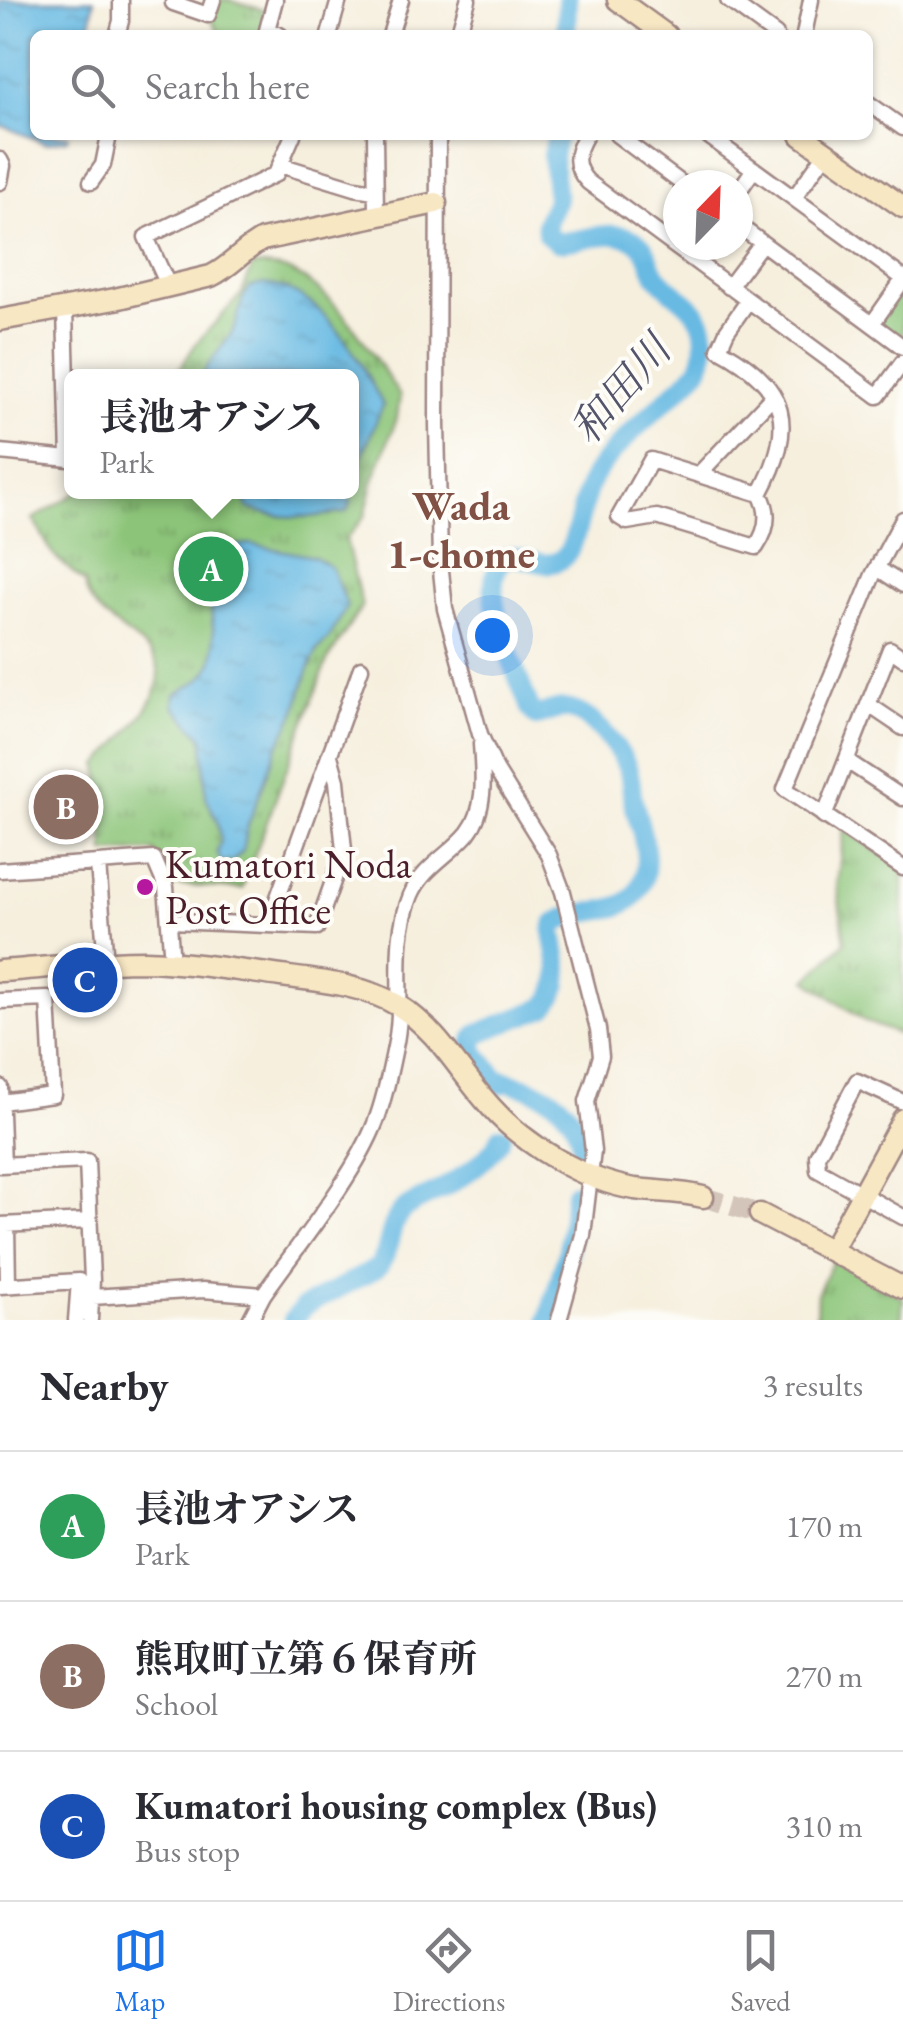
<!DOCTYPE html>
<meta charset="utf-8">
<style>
:root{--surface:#fff;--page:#f7f7f7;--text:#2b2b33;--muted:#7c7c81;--line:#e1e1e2;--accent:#1a73e8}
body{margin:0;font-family:"EB Garamond","Noto Serif JP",serif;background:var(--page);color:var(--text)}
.compass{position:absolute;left:663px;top:170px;width:90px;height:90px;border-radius:50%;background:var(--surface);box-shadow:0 2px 8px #0004;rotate:23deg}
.you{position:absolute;left:492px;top:635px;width:35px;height:35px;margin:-25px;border:8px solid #fff;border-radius:50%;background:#1a73e8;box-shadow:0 0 0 15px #1a73e833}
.badge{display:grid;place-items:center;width:65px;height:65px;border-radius:50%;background:var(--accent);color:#fff;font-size:32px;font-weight:700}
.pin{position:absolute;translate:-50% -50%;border:5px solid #fff;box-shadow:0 2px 10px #0006}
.popup{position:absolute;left:64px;top:369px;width:295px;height:130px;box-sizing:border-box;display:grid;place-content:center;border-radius:15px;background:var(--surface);filter:drop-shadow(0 2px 8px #0005);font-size:32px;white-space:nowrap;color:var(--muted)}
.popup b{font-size:38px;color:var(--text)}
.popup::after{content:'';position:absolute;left:50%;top:100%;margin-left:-20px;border:20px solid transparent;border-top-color:var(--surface)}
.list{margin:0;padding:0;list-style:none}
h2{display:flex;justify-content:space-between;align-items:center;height:130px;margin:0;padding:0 40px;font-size:42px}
h2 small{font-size:32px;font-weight:400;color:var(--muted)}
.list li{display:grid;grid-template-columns:65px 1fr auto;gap:30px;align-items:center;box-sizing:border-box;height:150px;padding:0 40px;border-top:2px solid var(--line)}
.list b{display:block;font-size:38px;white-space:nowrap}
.list p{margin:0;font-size:32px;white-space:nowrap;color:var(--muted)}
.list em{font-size:32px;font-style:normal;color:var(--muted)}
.icon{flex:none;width:55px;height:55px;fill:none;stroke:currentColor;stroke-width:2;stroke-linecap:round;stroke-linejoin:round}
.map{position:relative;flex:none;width:903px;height:1320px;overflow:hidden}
.search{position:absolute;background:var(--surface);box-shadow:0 2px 8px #0004;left:30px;right:30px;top:30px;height:110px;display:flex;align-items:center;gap:25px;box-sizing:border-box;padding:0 35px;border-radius:15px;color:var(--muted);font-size:38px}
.sheet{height:580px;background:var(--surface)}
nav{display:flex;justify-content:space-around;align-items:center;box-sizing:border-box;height:140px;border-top:2px solid var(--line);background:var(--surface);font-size:28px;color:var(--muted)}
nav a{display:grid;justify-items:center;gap:5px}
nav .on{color:var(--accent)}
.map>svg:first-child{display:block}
.park{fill:url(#park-tufts);stroke:#6b7252;stroke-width:2.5}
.water{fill:url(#water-ripples);stroke:#586c87;stroke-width:2.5}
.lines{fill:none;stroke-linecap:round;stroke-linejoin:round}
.river{stroke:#67bae3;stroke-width:20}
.secondary-tunnel{stroke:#d4c5ba;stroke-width:20;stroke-dasharray:20 10;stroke-linecap:butt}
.street-casing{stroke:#a08784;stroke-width:19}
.secondary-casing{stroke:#a08784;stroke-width:25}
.street{stroke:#fff;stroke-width:14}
.secondary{stroke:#f8e7c3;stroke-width:20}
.poi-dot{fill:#b5179e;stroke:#fdfcf7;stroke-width:4}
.labels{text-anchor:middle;stroke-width:8;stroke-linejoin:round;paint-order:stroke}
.poi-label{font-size:40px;fill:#4a1f2b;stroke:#fdfcf7;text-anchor:start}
.water-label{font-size:42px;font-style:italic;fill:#54556b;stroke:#fdfcf7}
.neighbourhood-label{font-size:42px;font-weight:bold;fill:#825145;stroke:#fdfcf7}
</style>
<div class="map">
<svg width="903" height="1320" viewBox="0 0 903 1320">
<defs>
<pattern id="park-tufts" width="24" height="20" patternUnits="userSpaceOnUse" patternTransform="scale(2.5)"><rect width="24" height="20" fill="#8cc579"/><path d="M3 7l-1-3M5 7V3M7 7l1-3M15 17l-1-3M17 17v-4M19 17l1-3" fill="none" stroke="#749f63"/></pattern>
<pattern id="water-ripples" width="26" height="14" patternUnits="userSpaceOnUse" patternTransform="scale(2.5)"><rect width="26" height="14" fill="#67bae3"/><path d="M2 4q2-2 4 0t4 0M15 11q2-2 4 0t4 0" fill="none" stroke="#5b9fc3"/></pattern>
</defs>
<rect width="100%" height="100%" fill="#fdfcf7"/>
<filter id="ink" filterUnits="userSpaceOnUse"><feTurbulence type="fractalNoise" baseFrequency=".01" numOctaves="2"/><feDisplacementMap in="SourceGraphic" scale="20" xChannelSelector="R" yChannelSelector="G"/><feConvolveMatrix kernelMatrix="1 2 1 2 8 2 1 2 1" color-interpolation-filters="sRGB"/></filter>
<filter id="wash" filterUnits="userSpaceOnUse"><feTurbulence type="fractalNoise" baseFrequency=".0048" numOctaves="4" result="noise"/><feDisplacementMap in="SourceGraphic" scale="40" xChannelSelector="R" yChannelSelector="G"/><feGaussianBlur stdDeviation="2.25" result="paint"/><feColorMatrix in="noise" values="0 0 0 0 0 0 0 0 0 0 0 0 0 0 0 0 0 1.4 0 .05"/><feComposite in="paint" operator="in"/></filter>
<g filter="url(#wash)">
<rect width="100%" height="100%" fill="#f6efde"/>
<!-- park -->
<path class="park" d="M 213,0 L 228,0 L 272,12 L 265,35 L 221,35 L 208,15 Z
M 253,265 C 263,266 275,266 284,269 C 337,289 370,351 400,396 L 397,418 L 373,481 L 365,516 L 346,539 L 362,606 L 327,661 L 242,889 L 174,885 L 154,851 L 105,853 L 99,765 C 115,746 136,726 149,705 C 191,640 89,634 85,583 L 54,556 L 33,519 L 78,492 L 351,492 L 351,376 L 175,376 L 195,345 L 242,293 Z
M 903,280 L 903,347 L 872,324 Z
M 844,829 L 903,868 L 903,1036 L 866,1022 L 807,980 L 845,942 L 837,885 Z
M 835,1257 L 903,1298 L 901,1320 L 816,1320 L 817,1294 Z"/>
<!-- water -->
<path class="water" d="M 0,0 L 94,0 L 89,35 L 35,35 L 35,135 L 68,135 L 67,139 L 45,143 L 0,125 Z
M 264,284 C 323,289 358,357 383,405 L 351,482 L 351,376 L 202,376 C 210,357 228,344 235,326 C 241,310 238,303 250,287 Z
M 244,492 L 350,492 L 351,504 L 346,512 C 313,518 278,521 247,507 Z
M 250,544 L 314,557 L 331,567 L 347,606 L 329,638 L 317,650 L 307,674 L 296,711 L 276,750 L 248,825 L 243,851 L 233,861 L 221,862 L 217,851 L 221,841 L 218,823 L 206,797 L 203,738 L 174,706 L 175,695 C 188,686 205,680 211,665 C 225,627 181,548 250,544 Z"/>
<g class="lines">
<!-- river -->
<path class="river" d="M 566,35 L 567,0
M 499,1079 C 540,1092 575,1098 582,1149
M 501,1084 L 476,1053 L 472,1044 L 477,1034 L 545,1007 L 553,997 L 558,984 L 559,968 L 553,933 L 554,925 C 577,905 621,918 637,892 C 657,862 638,826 632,795 C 631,785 631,774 626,765 C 616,744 591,712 565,709 C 556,708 546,715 536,716 L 530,709 C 518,674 484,607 496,571 C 507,537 539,576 562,559 C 579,546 581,495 595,474 C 613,448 640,424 664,402 C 676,391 693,379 701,364 C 706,352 706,330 700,319 C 691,302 669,292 657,276 C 650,266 649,251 639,243 C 615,225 583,242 557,242 L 547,234 L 546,222 L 557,199 L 552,156 L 557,135
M 293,1320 L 304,1307 L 377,1268 C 392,1251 387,1227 402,1211 C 411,1203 425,1198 436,1192 C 457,1181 493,1158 501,1136
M 548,1320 L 568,1251 L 575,1193"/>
</g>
</g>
<g filter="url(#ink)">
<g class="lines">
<!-- secondary-tunnel -->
<path class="secondary-tunnel" d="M 703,1197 L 760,1214"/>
<defs>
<path id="street" d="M 174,0 L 173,3 L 208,15 L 213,0
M 275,0 L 267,30 L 280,35
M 728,0 L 776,35
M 117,35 L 121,21 L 121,0
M 329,35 L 339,0
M 390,35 L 401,0
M 458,35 L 468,0
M 804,35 L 811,0
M 868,103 L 903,128
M 375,135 L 376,214
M 438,135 L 437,424 L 440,561 L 445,609 L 480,734 L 496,770 L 549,855 L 563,892 L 598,1029 L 601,1056 L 587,1101 L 593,1151 L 583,1235 L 559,1320
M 586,135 C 575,154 573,166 588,182 L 878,396 L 903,362
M 617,135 L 684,185
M 707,135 L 903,278
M 0,160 L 3,166 L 0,182
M 280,165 L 355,188 L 374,191
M 91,182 L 103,165 L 109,135
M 738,192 L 754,169
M 794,198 L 826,153
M 738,225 L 903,347
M 169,287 L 146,237 L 276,174 L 293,135
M 729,287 L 762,243
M 748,301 L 727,331 L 719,349 C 790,387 796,427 760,494
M 872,324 L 903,280
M 0,452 L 69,459 L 65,309
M 651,460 L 760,494 C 771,513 767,531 756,547 L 657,517 L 627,522 L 619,517 Z
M 698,475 L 773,396
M 903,519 L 873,575 L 785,789 L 903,868
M 877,568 L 903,585
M 869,705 L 903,728
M 847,761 L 903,798
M 824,817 L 890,649 L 903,658
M 98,864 L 106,963
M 0,870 L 154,859 L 166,887 L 172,962
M 171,921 L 317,927 L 344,850 L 337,781 L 330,756
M 268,925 L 361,668
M 0,1001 L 48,999 L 53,1095 L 1,1102
M 0,1087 L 3,1165
M 903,1102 L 857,1081 L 817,1156 L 818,1170 L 903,1217
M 0,1165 L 87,1161 L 92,1280 L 90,1320
M 0,1225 L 90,1221
M 7,1225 L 8,1285
M 0,1286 L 79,1281 L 76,1320
M 92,1297 L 203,1290 L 263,1295
M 250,1320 L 263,1295 C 298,1245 355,1176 376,1121 C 385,1098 390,1071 395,1047 C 406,996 390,946 411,895 C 423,867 450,855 468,833 C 487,809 483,774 481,744"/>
<path id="secondary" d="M 618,0 L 666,35
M 801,135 L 903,207
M 0,320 L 115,299 L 211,276 C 230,267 243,250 262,240 L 436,203
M 0,971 C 48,968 97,961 145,961 C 190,962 236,970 281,976 C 320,981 365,985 399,1006 C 440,1032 459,1072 491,1107 C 525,1145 584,1181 635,1189 C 658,1192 680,1191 703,1197
M 760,1214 L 903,1288
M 832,1249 L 903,1119"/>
</defs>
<!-- street casing -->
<use href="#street" class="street-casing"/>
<!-- secondary casing -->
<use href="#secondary" class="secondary-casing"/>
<!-- street -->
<use href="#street" class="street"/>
<!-- secondary -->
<use href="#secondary" class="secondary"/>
</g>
</g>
<!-- markers -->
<circle class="poi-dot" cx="145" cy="887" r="10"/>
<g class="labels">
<!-- poi labels -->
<g class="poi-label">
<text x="165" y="878">Kumatori Noda<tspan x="165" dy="46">Post Office</tspan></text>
</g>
<!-- water labels -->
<g class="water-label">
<text transform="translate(620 389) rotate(-49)" y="15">和田川</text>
</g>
<!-- neighbourhood labels -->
<g class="neighbourhood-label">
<text x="461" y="520">Wada<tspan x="461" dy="48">1-chome</tspan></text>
</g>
</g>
</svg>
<svg class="compass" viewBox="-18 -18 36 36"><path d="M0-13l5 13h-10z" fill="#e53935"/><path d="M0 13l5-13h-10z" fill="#7c7c81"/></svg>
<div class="you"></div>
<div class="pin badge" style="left:211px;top:569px;background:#2e9e5b">A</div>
<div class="popup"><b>長池オアシス</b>Park</div>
<div class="pin badge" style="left:66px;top:807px;background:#8d6e63">B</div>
<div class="pin badge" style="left:85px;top:980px;background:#1a4fb4">C</div>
<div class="search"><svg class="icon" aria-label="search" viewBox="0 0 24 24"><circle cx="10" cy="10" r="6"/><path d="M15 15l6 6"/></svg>Search here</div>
</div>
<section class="sheet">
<h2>Nearby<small>3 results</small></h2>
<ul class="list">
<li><span class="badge" style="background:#2e9e5b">A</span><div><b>長池オアシス</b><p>Park</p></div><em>170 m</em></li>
<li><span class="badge" style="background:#8d6e63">B</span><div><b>熊取町立第６保育所</b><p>School</p></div><em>270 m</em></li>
<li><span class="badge" style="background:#1a4fb4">C</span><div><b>Kumatori housing complex (Bus)</b><p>Bus stop</p></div><em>310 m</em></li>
</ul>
</section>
<nav>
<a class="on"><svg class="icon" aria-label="map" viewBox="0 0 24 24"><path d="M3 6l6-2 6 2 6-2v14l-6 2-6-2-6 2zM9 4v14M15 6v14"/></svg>Map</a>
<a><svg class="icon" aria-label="directions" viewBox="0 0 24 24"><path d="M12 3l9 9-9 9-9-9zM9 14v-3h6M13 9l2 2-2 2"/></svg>Directions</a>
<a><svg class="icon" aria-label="saved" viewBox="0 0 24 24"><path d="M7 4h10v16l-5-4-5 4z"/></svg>Saved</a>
</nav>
